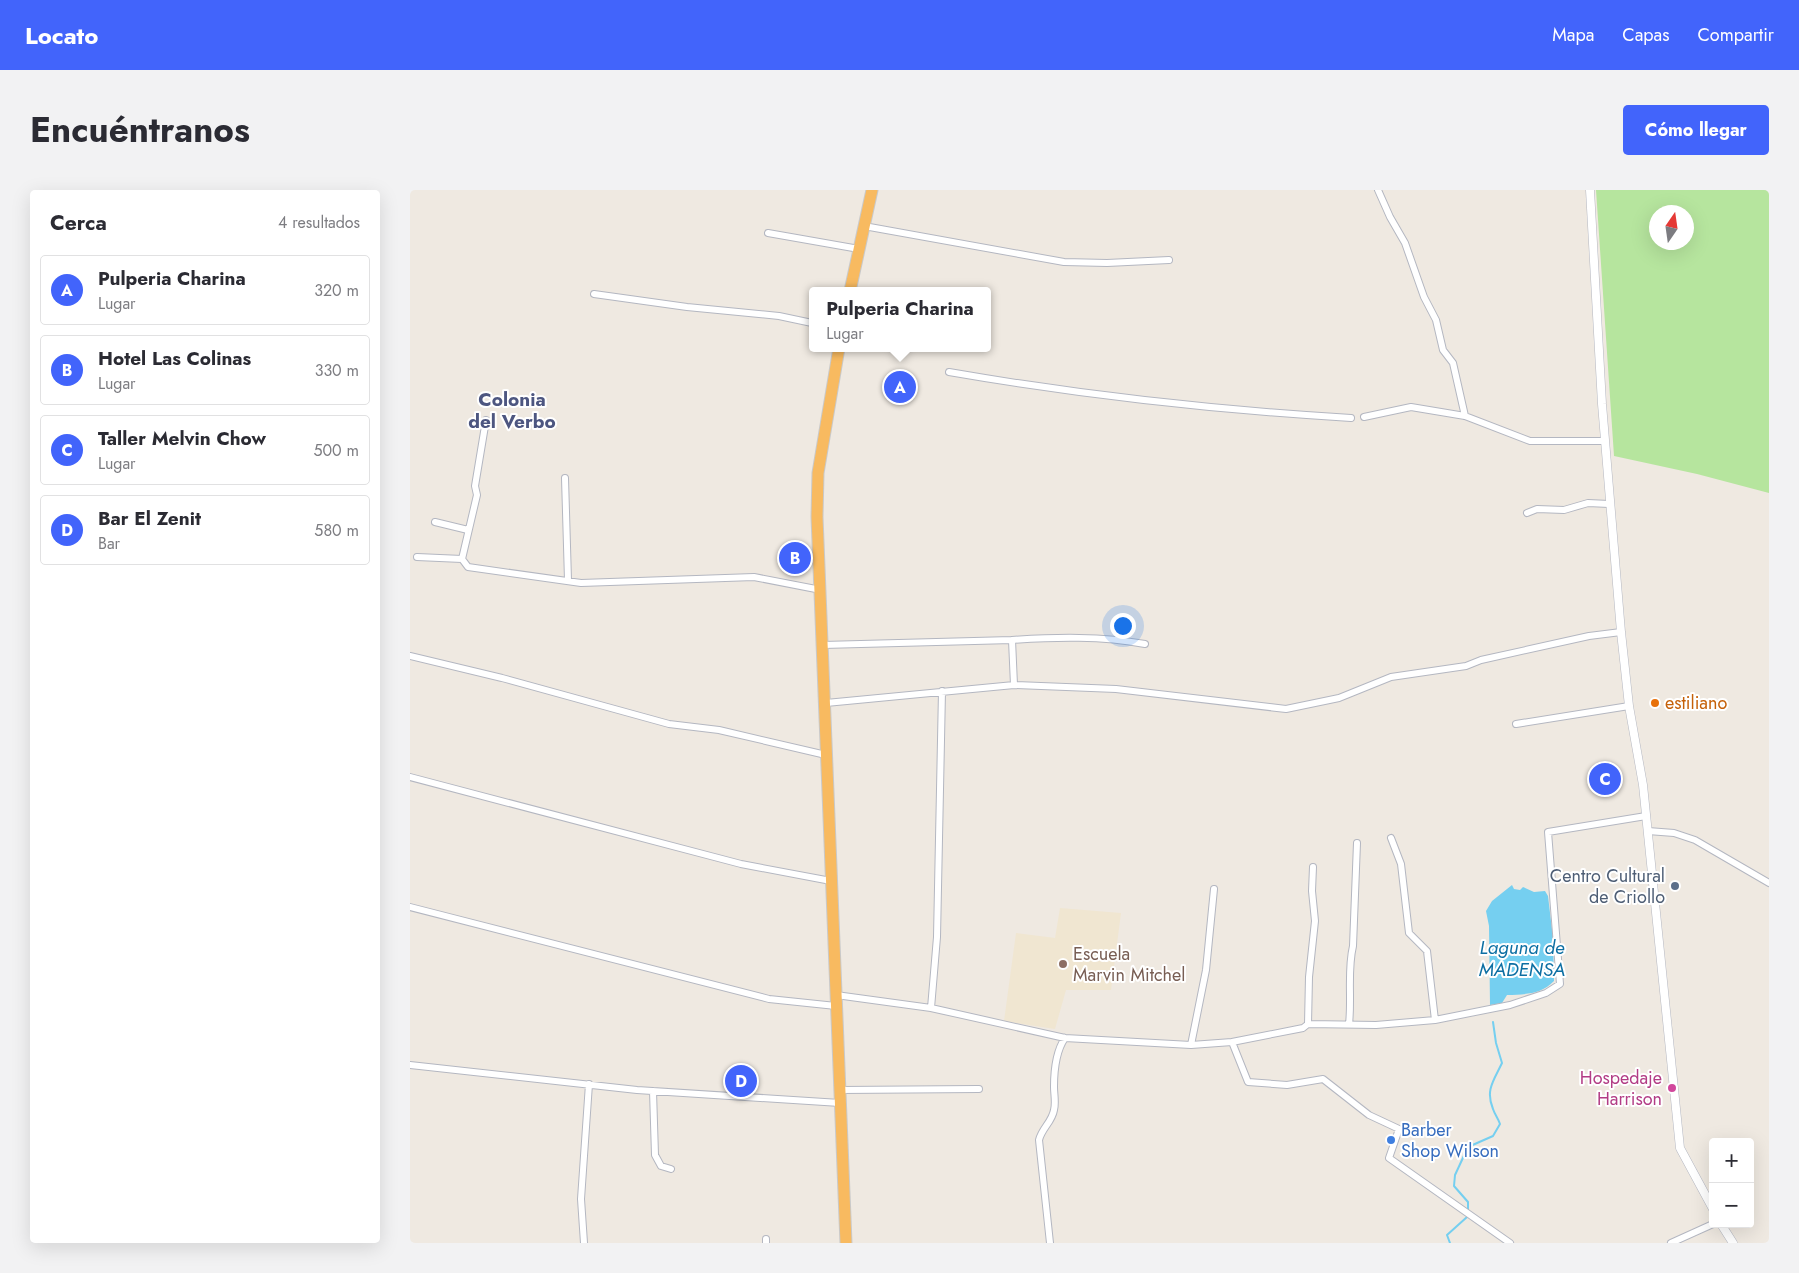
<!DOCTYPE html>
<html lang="es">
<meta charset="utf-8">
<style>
:root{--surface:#fff;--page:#f2f2f3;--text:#2b2b33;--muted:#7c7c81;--line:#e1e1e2;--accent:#4264fb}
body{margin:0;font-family:Jost,sans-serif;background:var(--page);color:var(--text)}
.controls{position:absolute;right:15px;bottom:15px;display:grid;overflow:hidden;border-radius:5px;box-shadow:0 5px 20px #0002}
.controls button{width:45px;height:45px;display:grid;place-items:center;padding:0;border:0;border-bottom:1px solid var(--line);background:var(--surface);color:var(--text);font:25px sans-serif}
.compass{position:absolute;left:1239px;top:15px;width:45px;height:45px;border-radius:50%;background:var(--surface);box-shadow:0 5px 20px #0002;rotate:13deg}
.you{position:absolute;left:712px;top:435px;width:18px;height:18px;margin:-12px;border:4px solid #fff;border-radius:50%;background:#1a73e8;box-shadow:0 0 0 8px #1a73e833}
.badge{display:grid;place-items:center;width:32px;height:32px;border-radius:50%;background:var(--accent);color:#fff;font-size:16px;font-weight:700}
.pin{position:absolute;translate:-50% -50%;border:2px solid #fff;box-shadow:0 1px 5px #0006}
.popup{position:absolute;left:399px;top:97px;width:182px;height:65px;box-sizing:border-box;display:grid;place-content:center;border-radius:5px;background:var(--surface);filter:drop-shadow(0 1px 4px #0005);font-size:16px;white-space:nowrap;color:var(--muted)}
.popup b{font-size:19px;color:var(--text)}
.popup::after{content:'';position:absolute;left:50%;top:100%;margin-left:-10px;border:10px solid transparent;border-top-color:var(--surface)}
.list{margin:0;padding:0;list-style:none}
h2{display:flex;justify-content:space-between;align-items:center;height:65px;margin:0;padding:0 20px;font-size:21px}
h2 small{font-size:16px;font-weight:400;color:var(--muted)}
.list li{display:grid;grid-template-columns:32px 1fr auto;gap:15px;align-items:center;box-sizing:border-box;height:70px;margin:0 10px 10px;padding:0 10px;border:1px solid var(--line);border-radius:5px}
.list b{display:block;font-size:19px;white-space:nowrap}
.list p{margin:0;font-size:16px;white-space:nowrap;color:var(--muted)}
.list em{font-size:16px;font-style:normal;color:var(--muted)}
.map{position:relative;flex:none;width:1359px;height:1053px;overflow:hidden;border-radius:5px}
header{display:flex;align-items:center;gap:30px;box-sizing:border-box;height:70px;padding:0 25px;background:var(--accent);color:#fff}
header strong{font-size:24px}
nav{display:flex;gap:28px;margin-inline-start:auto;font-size:18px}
.intro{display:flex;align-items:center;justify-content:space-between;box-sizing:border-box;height:120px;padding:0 30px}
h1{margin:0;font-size:35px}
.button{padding:12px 22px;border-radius:5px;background:var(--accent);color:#fff;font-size:18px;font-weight:700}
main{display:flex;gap:30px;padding:0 30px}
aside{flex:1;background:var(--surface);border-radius:5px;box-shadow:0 5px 20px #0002}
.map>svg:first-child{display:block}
.education{fill:#f0e6d1}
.green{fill:#b6e59e;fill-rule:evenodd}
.water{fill:#75cff0}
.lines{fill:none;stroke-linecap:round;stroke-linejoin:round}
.stream{stroke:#75cff0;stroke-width:2}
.minor-casing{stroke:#b4b7c1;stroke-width:8}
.tertiary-casing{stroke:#b4b7c1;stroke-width:9}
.trunk-casing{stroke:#c9c9c9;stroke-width:13}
.minor{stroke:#fff;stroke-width:6}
.tertiary{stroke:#fff;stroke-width:8}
.trunk{stroke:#f8ba60;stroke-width:11}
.food-dot{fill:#e8710a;stroke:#fff;stroke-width:2}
.service-dot{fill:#5c6f8a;stroke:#fff;stroke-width:2}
.education-dot{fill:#8d6e63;stroke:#fff;stroke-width:2}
.hotel-dot{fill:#d1479c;stroke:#fff;stroke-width:2}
.shop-dot{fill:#3f7fe0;stroke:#fff;stroke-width:2}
.labels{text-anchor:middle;stroke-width:4;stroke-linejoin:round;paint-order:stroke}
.food-label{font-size:18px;fill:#c56008;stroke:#fff;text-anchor:start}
.service-label{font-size:18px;fill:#4e5e75;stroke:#fff;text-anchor:end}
.education-label{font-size:18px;fill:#785e54;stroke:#fff;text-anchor:start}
.hotel-label{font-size:18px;fill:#b23c85;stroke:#fff;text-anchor:end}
.shop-label{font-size:18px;fill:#366cbe;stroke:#fff;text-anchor:start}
.neighbourhood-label{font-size:19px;font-weight:bold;fill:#4d5680;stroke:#fff}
.water-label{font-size:19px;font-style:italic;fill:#0d6fa3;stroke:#fff}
</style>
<header>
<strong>Locato</strong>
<nav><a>Mapa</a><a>Capas</a><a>Compartir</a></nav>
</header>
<div class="intro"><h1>Encuéntranos</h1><a class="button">Cómo llegar</a></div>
<main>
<aside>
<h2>Cerca<small>4 resultados</small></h2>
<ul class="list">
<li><span class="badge">A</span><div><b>Pulperia Charina</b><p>Lugar</p></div><em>320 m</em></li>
<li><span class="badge">B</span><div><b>Hotel Las Colinas</b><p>Lugar</p></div><em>330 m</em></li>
<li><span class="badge">C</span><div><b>Taller Melvin Chow</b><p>Lugar</p></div><em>500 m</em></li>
<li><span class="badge">D</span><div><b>Bar El Zenit</b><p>Bar</p></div><em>580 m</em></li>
</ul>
</aside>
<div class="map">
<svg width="1359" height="1053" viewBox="0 0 1359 1053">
<rect width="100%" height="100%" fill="#efe9e1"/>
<!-- education -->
<path class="education" d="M 650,718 L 711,723 L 701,800 L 656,800 L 645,839 L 594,831 L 606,743 L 645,748 Z"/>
<!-- green -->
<path class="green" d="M 1186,0 L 1359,0 L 1359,303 L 1287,284 L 1204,266 ZM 1246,22 L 1276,22 L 1276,52 L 1246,52 Z"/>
<!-- water -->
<path class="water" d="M 1102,695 L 1104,699 L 1110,700 L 1113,697 L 1124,702 L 1135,701 L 1138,706 L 1143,748 L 1144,791 C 1130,805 1116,804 1097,805 L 1092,813 L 1080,815 L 1079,736 L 1076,721 L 1082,711 Z"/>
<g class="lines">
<!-- stream -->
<path class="stream" d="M 1058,1022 L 1058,1012 L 1044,996 L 1045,985 L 1058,957 L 1083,946 L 1090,934 C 1088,928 1085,925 1083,919 C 1075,900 1084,890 1092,873 L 1086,853 L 1083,832
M 1040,1053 L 1037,1045 L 1057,1027"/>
<defs>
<path id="minor" d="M 968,0 L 980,27 L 995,53 L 1014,107 L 1026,130 L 1033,160 L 1043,173 L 1055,226
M 454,36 L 654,72 L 697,73 L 759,70
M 358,43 L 449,59
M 184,104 L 277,117 L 369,126 L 402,133
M 539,182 C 672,205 807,220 941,228
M 954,227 L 1001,217 L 1055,226 L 1120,251 L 1195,251
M 76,230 L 65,296 L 67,305 L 52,369 L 58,377 L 171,393 L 344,387 L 411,400
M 155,288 L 158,390
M 1117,323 L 1127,319 L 1154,320 L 1178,313 L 1199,314
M 25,332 L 58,340
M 7,367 L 52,369
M 602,450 C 647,447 691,446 735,454
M 413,455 L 602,450 L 604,495
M 0,466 L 92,488 L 259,534 L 309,540 L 416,565
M 416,513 L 604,495 L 706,499 L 876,519 L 929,508 L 981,487 L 1056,476 L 1071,470 L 1179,446 L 1211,442
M 1106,534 L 1219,516
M 0,587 L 331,674 L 421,691
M 1238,641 L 1264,643 L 1285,650 L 1359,693
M 981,648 L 991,674 L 999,743 L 1017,761 L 1025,830
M 0,717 L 359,809 L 426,816
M 426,805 L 521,818 L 655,848 L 781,855 L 822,852 L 838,892 L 877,895 L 913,889 L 959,925 L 989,939 L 979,968 L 1100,1053
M 521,818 L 527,747 L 532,501
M 898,834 L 899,787 L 905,731 L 902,701 L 903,677
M 939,834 C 942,808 937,781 943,756 L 947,653
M 822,852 L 893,838 L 898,834 L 966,835 L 1025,830 L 1100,815 L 1136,803 L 1150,794 L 1138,642 L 1236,626
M 781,855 L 796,780 L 804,699
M 0,875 L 227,900 L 430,913
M 430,900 L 569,899
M 243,901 L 245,965 L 251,976 L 261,979
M 356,1049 L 356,1053
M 174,1053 L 171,1009 L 179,894
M 640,1053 L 629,950 C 632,938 642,932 644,920 C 646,913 644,904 644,897 C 644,881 646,861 655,848
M 1261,1053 L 1303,1034"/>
<path id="tertiary" d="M 1180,0 L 1192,214 L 1211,442 L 1219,516 L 1233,595 L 1270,958 L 1303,1019
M 1311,1034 L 1323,1053"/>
<path id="trunk" d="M 440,101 L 462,0
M 429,158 L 408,283 L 407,327 L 436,1053"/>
</defs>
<!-- minor casing -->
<use href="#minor" class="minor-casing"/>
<!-- tertiary casing -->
<use href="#tertiary" class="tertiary-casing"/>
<!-- trunk casing -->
<use href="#trunk" class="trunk-casing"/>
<!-- minor -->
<use href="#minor" class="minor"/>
<!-- tertiary -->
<use href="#tertiary" class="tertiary"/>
<!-- trunk -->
<use href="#trunk" class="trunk"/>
</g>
<!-- markers -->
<circle class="food-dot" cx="1245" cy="513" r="5"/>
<circle class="service-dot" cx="1265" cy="696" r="5"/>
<circle class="education-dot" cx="653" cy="774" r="5"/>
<circle class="hotel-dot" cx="1262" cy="898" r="5"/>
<circle class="shop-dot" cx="981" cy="950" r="5"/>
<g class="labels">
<!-- food labels -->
<g class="food-label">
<text x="1255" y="519">estiliano</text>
</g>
<!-- service labels -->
<g class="service-label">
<text x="1255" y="692">Centro Cultural<tspan x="1255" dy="21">de Criollo</tspan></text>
</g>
<!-- education labels -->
<g class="education-label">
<text x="663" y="770">Escuela<tspan x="663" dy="21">Marvin Mitchel</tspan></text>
</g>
<!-- hotel labels -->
<g class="hotel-label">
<text x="1252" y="894">Hospedaje<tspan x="1252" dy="21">Harrison</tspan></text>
</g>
<!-- shop labels -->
<g class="shop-label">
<text x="991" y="946">Barber<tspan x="991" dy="21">Shop Wilson</tspan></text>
</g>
<!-- neighbourhood labels -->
<g class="neighbourhood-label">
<text x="102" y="216">Colonia<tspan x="102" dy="22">del Verbo</tspan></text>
</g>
<!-- water labels -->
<g class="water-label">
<text x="1112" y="764">Laguna de<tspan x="1112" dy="22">MADENSA</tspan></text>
</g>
</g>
</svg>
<div class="controls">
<button>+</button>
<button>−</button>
</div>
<svg class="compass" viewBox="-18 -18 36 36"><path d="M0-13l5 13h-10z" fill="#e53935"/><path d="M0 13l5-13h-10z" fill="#7c7c81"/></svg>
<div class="you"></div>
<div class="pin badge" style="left:490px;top:197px">A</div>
<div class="popup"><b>Pulperia Charina</b>Lugar</div>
<div class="pin badge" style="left:385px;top:368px">B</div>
<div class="pin badge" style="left:1195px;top:589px">C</div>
<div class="pin badge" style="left:331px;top:891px">D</div>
</div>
</main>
